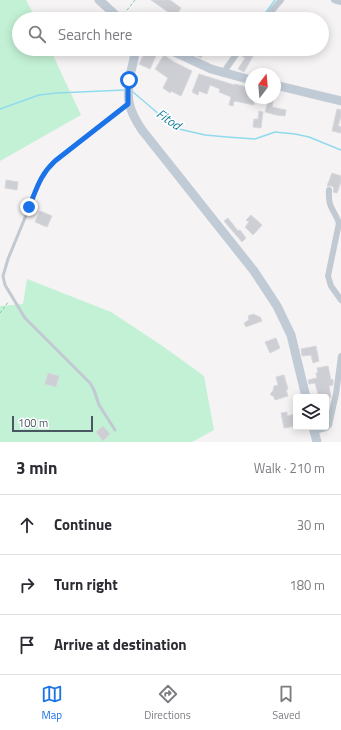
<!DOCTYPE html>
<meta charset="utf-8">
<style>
:root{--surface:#fff;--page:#f7f7f7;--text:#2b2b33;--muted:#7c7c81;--line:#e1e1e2;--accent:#1a73e8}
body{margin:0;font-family:"Titillium Web",sans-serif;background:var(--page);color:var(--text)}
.controls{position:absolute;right:12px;bottom:12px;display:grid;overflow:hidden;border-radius:4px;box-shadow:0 2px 10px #0003}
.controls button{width:36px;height:36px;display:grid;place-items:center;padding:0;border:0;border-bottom:1px solid var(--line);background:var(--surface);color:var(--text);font:20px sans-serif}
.compass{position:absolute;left:245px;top:68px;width:36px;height:36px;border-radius:50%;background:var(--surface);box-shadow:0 2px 10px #0003;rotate:16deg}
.scale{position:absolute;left:12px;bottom:10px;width:81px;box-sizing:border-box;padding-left:4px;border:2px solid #4a5661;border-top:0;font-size:11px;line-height:14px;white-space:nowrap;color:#4a5661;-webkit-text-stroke:3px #fff;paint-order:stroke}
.stop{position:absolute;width:12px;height:12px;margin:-9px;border:3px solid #1a73e8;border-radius:50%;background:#fff}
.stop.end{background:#1a73e8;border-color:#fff;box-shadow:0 1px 4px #0008}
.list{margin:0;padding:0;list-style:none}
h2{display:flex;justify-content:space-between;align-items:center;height:52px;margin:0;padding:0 16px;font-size:17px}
h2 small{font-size:13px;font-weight:400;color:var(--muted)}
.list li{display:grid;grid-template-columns:26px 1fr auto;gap:12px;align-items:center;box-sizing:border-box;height:60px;padding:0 16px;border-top:1px solid var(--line)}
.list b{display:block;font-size:15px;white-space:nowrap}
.list em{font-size:13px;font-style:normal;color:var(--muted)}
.icon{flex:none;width:22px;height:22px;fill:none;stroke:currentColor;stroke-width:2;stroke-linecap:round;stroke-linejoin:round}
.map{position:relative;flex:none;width:341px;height:442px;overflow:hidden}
.search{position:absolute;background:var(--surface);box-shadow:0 2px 10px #0003;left:12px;right:12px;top:12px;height:44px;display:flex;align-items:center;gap:10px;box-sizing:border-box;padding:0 14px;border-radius:22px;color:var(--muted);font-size:15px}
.sheet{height:232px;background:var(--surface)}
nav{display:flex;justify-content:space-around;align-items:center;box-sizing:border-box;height:56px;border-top:1px solid var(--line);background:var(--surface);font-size:11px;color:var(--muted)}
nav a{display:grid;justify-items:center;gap:2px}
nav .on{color:var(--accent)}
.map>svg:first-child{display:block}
.green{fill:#c3f1d5}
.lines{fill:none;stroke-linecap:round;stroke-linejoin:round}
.stream{stroke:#90daee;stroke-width:1.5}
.building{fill:#cdcfd5;stroke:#d7d9de}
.path{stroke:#7ad0a6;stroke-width:1;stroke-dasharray:3 2;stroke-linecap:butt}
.lane{stroke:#c1cad2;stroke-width:3}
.street{stroke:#c1cad2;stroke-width:6}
.secondary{stroke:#c1cbd6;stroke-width:9}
.route{stroke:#1a73e8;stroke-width:5}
.labels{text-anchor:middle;stroke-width:3.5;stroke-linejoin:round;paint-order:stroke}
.water-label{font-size:13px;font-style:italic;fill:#0c7c9b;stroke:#fff}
</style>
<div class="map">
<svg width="341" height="442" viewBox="0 0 341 442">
<rect width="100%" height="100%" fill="#f5f3f3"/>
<!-- green -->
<path class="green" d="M 0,0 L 26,0 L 36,19 L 19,19 L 19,49 L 50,49 L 81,115 L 0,161 Z
M 27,279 L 111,312 L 161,345 L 204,376 L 214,430 L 192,442 L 0,442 L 0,306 L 23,304 Z"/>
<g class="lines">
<!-- stream -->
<path class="stream" d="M 261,19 L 275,0
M 133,92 L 167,121 L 179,129 L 205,135 L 227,137 L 255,139 L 275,132 L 295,134 L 309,137 L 341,150
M 0,109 L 39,95 L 57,93 L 125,90"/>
</g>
<!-- building -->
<path class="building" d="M 151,0 L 170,0 L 181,8 L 175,17 Z
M 147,49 L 152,49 L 158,51 L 150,69 L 139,64 Z
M 183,49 L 202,49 L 201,51 L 204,52 L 201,58 Z
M 246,49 L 257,49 L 244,72 L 238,69 L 245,58 L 242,56 Z
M 164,55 L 174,62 L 192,71 L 181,96 L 171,91 L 170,93 L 163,88 L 168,78 L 155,69 Z
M 199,74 L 234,85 L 234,84 L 251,88 L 251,98 L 254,98 L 254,105 L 234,101 L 233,106 L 229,105 L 231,97 L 219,92 L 220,89 L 210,85 L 207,94 L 199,91 L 198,95 L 192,92 Z
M 269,98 L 274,98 L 272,107 L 286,110 L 285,116 L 276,115 L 265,112 Z
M 337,109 L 341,110 L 341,117 L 338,126 L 341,127 L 341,133 L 332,131 Z
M 259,111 L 263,112 L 261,128 L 253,127 L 254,119 L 258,119 Z
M 332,173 L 341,176 L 341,182 L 337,193 L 333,192 L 334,188 L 332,186 L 327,186 Z
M 6,180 L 18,182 L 17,190 L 5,188 Z
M 40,211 L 52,216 L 47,227 L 35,222 Z
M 251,215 L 262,225 L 253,235 L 245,227 L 249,222 L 246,220 Z
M 228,218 L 238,231 L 240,230 L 246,238 L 242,242 L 224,221 Z
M 253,314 L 260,317 L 262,321 L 246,327 L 244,323 L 249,320 L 248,316 Z
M 276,338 L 280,348 L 270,353 L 265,342 Z
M 316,346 L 319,361 L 313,363 L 311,355 L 302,356 L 301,349 Z
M 328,366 L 331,380 L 333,379 L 333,385 L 329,386 L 331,397 L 326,398 L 326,397 L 319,397 L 315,383 L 309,384 L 308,380 L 317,378 L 316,373 L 318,372 L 317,368 Z
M 48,373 L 59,376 L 56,387 L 45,384 Z
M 284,375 L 288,389 L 286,390 L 288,396 L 275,400 L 274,397 L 270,394 L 273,391 L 274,386 L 278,385 L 276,377 Z
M 287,412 L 287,416 L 295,414 L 296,426 L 284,428 L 281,413 Z
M 103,426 L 110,434 L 103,441 L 96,432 Z"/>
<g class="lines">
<!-- path -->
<path class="path" d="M 124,14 L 135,0
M 0,313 L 9,301"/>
<!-- lane -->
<path class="lane" d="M 115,430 L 99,405 L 94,390 L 90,383 L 25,318 L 5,285 L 3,276 L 8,259 L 43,174 L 55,161 L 128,104"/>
<!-- street -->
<path class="street" d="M 334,0 L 341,2
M 265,19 L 281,0
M 223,73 L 240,49
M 329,190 C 328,209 333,207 339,223 L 328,276 L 331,286 L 341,300
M 314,431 L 326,428 L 329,425 L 336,394 L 341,356"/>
<!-- secondary -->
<path class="secondary" d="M 99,0 L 120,19
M 135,49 C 135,57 133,64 131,71 C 126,97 127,108 142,130 L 254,271 L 277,306 L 291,335 L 306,397
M 168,49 L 211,69 L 251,80
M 275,85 L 341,101
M 313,427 L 317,442"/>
</g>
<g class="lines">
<!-- route -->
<path class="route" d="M 29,207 C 37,188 40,175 55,161 L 128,104 L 128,89 L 129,80"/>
</g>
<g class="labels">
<!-- water labels -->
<g class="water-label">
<text transform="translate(169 119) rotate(35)" y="5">Fitod</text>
</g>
</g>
</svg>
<div class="controls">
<button><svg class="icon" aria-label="layers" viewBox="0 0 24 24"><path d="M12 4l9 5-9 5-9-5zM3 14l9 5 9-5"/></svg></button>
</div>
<svg class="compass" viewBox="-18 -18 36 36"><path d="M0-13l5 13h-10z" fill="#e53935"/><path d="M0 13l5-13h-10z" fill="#7c7c81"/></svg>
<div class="scale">100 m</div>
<div class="stop" style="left:129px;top:80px"></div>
<div class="stop end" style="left:29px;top:207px"></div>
<div class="search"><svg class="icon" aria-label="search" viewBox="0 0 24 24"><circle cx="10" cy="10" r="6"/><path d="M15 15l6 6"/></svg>Search here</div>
</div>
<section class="sheet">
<h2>3 min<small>Walk · 210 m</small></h2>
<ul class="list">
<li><svg class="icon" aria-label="ahead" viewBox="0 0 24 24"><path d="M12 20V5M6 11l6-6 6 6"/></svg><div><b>Continue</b></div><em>30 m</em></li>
<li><svg class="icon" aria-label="right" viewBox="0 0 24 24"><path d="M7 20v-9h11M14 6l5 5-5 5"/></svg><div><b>Turn right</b></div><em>180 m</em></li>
<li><svg class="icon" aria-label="arrive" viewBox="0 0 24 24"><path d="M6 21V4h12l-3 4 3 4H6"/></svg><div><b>Arrive at destination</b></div></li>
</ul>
</section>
<nav>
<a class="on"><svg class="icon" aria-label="map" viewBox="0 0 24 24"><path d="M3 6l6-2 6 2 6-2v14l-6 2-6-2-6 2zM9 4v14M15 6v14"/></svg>Map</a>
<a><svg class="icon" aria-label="directions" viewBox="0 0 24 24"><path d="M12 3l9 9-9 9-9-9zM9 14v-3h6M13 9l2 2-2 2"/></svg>Directions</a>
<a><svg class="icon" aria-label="saved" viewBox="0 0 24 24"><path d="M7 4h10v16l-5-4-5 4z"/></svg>Saved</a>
</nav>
